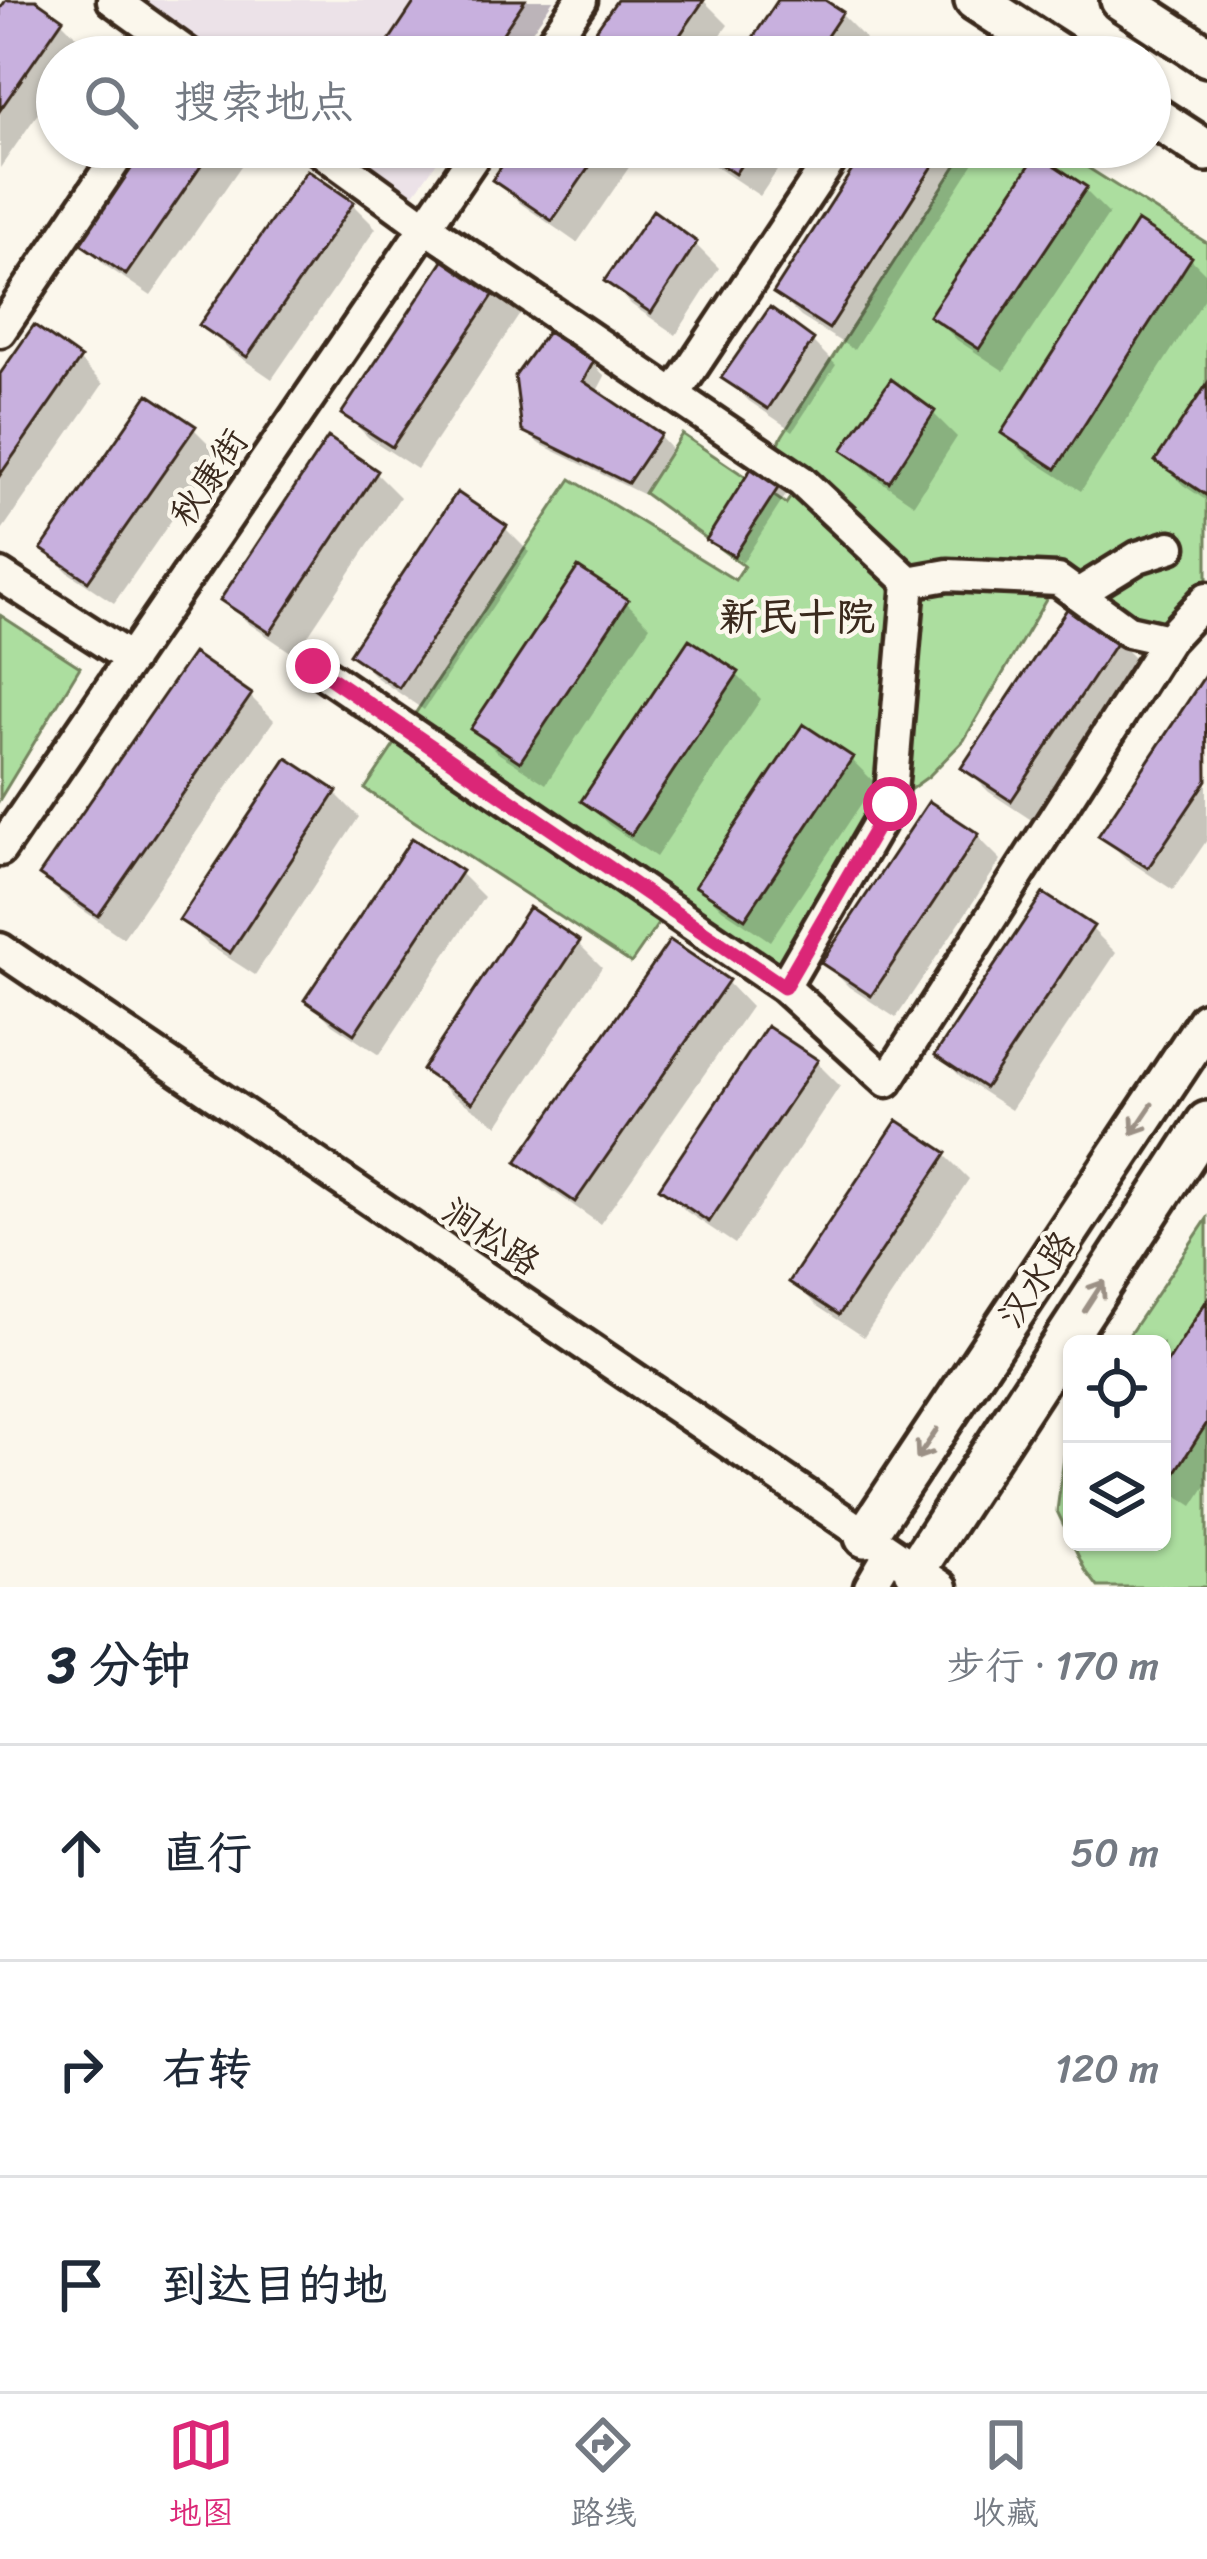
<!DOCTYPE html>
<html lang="zh">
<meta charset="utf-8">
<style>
:root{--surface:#fff;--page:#f6f6f7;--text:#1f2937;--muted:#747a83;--line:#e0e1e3;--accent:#db2777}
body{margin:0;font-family:Sriracha,"LXGW WenKai TC",sans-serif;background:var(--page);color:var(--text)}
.controls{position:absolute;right:36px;bottom:36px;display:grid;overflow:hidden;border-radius:18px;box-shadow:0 3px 9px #0004}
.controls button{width:108px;height:108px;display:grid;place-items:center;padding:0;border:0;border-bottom:3px solid var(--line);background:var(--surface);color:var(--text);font:60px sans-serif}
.stop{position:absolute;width:36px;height:36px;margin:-27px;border:9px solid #db2777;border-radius:50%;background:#fff}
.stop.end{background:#db2777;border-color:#fff;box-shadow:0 3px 12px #0008}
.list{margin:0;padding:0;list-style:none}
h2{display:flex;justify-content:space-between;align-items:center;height:156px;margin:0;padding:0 48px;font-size:51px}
h2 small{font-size:39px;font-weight:400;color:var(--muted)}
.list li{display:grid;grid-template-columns:78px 1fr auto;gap:36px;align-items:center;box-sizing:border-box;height:216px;padding:0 48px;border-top:3px solid var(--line)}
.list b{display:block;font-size:45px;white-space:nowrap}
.list em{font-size:39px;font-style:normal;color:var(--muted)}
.icon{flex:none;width:66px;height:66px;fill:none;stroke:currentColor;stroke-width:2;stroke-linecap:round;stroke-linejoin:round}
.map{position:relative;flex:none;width:1207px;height:1587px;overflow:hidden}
.search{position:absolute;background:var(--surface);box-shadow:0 3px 9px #0004;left:36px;right:36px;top:36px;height:132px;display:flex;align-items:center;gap:30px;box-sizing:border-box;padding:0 42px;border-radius:66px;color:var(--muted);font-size:45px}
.sheet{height:804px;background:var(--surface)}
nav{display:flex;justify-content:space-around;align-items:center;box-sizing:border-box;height:168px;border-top:3px solid var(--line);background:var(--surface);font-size:33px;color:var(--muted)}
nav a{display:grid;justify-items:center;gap:6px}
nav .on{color:var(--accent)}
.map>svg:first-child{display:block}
.built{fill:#ece2e8}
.green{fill:#acde9f;stroke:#74845e;stroke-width:3}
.shadow{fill:#0003}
.building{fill:#c8b0de;stroke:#3b2a1e;stroke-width:3}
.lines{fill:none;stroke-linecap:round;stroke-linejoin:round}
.minor-casing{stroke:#3b2a1e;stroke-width:39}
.major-casing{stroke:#3b2a1e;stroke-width:48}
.minor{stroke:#fbf7ec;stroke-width:30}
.major{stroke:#fbf7ec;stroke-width:39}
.oneway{stroke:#9b9085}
.route{stroke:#db2777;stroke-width:15}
.labels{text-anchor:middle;stroke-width:9;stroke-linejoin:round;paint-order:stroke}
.street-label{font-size:36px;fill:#3b2a1e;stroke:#fbf7ec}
.neighbourhood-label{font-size:39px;font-weight:bold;fill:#3b2a1e;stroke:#fbf7ec}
</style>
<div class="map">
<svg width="1207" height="1587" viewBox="0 0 1207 1587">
<rect width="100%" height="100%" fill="#fbf7ec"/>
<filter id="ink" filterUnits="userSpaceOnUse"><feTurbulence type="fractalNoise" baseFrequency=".00833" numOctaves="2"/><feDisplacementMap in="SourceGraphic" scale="24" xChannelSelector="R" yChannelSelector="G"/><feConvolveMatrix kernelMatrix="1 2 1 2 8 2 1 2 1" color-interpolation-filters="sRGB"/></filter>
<g filter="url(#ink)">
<!-- built -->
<path class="built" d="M 137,0 L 554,0 L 513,57 L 192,57 Z
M 316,147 L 448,147 L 402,210 Z"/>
<!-- green -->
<path class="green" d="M 968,147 L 1055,147 L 1207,243 L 1207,598 L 1168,640 L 1057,581 L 964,740 L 929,776 L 890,804 L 784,987 L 669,908 L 631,963 L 365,789 L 571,479 L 735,580 L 744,566 L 644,493 L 682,434 L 786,504 L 801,481 L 772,461 L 782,436 Z
M 0,615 L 80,667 L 0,799 Z
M 1207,1219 L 1207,1587 L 1098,1587 L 1085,1570 L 1057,1511 L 1068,1427 L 1072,1421 L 1072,1542 L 1162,1542 L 1162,1344 L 1123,1344 Z"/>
<!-- shadow -->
<path class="shadow" d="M 10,0 L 30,0 L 61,21 L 85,45 L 77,57 L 57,57 L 57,86 L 0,168 L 0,15 Z
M 419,0 L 553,0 L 515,57 L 381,57 Z
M 621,0 L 703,0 L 728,25 L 705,57 L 581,57 Z
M 782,0 L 820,0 L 841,14 L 865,38 L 853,57 L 744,57 Z
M 148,147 L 254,147 L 151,296 L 106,266 L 82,242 Z
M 519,147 L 643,147 L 577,243 L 520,203 L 496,179 Z
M 695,147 L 793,147 L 760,196 L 712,164 Z
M 870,147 L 984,147 L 854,350 L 801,317 L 777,293 Z
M 1085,190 L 1109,214 L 1004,371 L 957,340 L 933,316 Z
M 352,204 L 376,228 L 272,379 L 227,348 L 203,324 Z
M 695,244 L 719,268 L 676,335 L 632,305 L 608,281 Z
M 1191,259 L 1207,275 L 1207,295 L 1081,491 L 1028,457 L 1004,433 Z
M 498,287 L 522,311 L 417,469 L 369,438 L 345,414 Z
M 812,341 L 836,365 L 793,431 L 749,401 L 725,377 Z
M 79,360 L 103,384 L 0,533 L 0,379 Z
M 592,363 L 605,376 L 596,393 L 659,436 L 671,449 L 642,494 L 538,443 L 525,429 Z
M 1207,389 L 1207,501 L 1183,485 L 1159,461 Z
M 933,413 L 957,437 L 914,504 L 870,474 L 846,450 Z
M 194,429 L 218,453 L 114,603 L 69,573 L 45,549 Z
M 376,473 L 400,497 L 295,655 L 248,623 L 224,599 Z
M 780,484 L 788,492 L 743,562 L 718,547 L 710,539 Z
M 505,528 L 529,552 L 424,710 L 377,678 L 353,654 Z
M 579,571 L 626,602 L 650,626 L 546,784 L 498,753 L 474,729 Z
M 1070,610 L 1118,642 L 1142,666 L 1036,823 L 989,792 L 965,768 Z
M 737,675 L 761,699 L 656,857 L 609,825 L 584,801 Z
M 1207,678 L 1207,840 L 1173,890 L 1126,859 L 1102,835 Z
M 250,696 L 274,720 L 123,938 L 67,899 L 43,875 Z
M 851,759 L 875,783 L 770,941 L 722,909 L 698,885 Z
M 335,793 L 359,817 L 255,975 L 207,944 L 183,920 Z
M 977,836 L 1001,860 L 896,1018 L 849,987 L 825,963 Z
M 460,873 L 484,897 L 379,1055 L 332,1024 L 308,1000 Z
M 1092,929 L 1116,953 L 1011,1110 L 963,1079 L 939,1055 Z
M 578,943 L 602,967 L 498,1125 L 450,1094 L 426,1069 Z
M 727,982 L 751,1007 L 600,1224 L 544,1185 L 520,1161 Z
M 816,1062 L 840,1086 L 735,1244 L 687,1212 L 663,1188 Z
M 945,1155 L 969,1179 L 864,1337 L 817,1306 L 793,1282 Z
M 1207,1306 L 1207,1484 L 1193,1506 L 1162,1486 L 1162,1376 Z"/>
<!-- building -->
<path class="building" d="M 6,0 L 36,0 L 63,19 L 0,110 L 0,9 Z
M 416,0 L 525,0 L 487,57 L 378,57 Z
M 617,0 L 704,0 L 665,57 L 577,57 Z
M 778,0 L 825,0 L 843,12 L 813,57 L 740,57 Z
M 145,147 L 214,147 L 126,275 L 78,242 Z
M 515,147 L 603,147 L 552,221 L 492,180 Z
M 694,147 L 753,147 L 735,174 Z
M 867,147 L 945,147 L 829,329 L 773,293 Z
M 1037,154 L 1087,187 L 979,349 L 929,316 Z
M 307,170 L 354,202 L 247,357 L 199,325 Z
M 653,210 L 697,242 L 651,313 L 604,281 Z
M 1137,221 L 1192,257 L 1056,469 L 1001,433 Z
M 449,252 L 500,285 L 392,447 L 341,414 Z
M 770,307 L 814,339 L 768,409 L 721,378 Z
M 34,325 L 81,358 L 0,475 L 0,374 Z
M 547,332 L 594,361 L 583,381 L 661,434 L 628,483 L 522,431 L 515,376 Z
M 891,379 L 935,411 L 889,482 L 842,450 Z
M 1207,384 L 1207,493 L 1206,495 L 1155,461 Z
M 148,394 L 196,426 L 88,581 L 41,549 Z
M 328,437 L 378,471 L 270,633 L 220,600 Z
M 754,464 L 782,482 L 734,556 L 706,540 Z
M 457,492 L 507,526 L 399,688 L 349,654 Z
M 578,567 L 628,600 L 520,762 L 470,729 Z
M 1069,606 L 1119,639 L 1011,801 L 961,768 Z
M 689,639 L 739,672 L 631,835 L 581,801 Z
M 193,653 L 252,694 L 98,916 L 39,875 Z
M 1206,674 L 1207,780 L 1148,868 L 1098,836 Z
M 803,724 L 853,757 L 745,919 L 695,886 Z
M 287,758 L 337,791 L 230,953 L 179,920 Z
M 929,801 L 979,834 L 871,996 L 821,963 Z
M 412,838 L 462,871 L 354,1034 L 304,1000 Z
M 1043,893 L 1094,926 L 985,1088 L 935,1055 Z
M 529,907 L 580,941 L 472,1103 L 422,1070 Z
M 670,940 L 729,980 L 575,1202 L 516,1162 Z
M 767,1026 L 818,1060 L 709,1222 L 659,1188 Z
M 897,1120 L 947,1153 L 839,1315 L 789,1282 Z
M 1207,1300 L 1207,1423 L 1168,1484 L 1162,1480 L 1162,1371 Z"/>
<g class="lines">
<defs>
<path id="minor" d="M 113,0 L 192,57
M 542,57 L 581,0
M 316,147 L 426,227 L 801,481 L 909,582 L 890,804 L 784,987
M 0,331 L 124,147
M 674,395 L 839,147
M 0,575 L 131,659
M 909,582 L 948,575 L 1058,580 L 1128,631 L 1168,640 L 1207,598
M 1078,594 L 1138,557 L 1170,547
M 313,666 L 784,987 L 887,1081 L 1168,640
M 0,850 L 480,147
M 0,949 L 942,1587
M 870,1587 L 890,1553"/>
<path id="major" d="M 975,0 L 1063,57
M 1121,0 L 1207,56
M 1150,114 L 1207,151
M 865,1537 L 1207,1022
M 915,1570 L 1207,1122"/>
</defs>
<!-- minor casing -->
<use href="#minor" class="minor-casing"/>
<!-- major casing -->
<use href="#major" class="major-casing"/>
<!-- minor -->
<use href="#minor" class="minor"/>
<!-- major -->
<use href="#major" class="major"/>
</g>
<!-- one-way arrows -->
<defs><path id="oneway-shaft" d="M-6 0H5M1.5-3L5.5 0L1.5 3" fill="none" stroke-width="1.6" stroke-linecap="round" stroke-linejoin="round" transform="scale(3)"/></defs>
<g class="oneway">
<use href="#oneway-shaft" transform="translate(1142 1119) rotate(124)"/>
<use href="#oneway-shaft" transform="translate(1094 1296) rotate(-57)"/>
<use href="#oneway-shaft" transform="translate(927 1444) rotate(124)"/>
</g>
</g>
<g class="lines" filter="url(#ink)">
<!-- route -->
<path class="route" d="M 313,666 L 784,987 L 890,804"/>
</g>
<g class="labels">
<!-- street labels -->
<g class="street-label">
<text transform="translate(208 477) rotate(-56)" y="13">秋康街</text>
<text transform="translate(492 1236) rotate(34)" y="13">涧松路</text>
<text transform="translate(1036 1279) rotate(-56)" y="13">汉水路</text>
</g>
<!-- neighbourhood labels -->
<g class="neighbourhood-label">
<text x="797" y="630">新民十院</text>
</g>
</g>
</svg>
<div class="controls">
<button><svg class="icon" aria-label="locate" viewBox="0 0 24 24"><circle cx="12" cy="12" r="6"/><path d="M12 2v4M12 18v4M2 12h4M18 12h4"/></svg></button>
<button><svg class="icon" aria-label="layers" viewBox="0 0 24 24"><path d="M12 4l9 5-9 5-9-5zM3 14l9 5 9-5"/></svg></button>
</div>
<div class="stop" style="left:890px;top:804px"></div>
<div class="stop end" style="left:313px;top:666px"></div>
<div class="search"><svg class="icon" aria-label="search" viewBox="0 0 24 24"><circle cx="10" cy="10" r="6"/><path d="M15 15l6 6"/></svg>搜索地点</div>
</div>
<section class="sheet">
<h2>3 分钟<small>步行 · 170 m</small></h2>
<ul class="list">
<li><svg class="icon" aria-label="ahead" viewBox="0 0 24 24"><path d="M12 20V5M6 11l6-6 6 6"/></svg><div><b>直行</b></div><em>50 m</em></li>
<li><svg class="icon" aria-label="right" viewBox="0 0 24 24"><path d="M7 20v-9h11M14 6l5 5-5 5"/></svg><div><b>右转</b></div><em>120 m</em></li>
<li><svg class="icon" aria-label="arrive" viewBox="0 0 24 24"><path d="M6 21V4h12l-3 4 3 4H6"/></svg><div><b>到达目的地</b></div></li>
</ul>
</section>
<nav>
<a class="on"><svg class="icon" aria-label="map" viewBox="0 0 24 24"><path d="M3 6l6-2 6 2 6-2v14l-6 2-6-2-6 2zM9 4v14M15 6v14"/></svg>地图</a>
<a><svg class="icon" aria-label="directions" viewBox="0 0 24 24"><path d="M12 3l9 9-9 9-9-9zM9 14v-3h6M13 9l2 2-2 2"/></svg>路线</a>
<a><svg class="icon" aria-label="saved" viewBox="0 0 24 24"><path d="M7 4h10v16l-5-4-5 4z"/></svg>收藏</a>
</nav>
